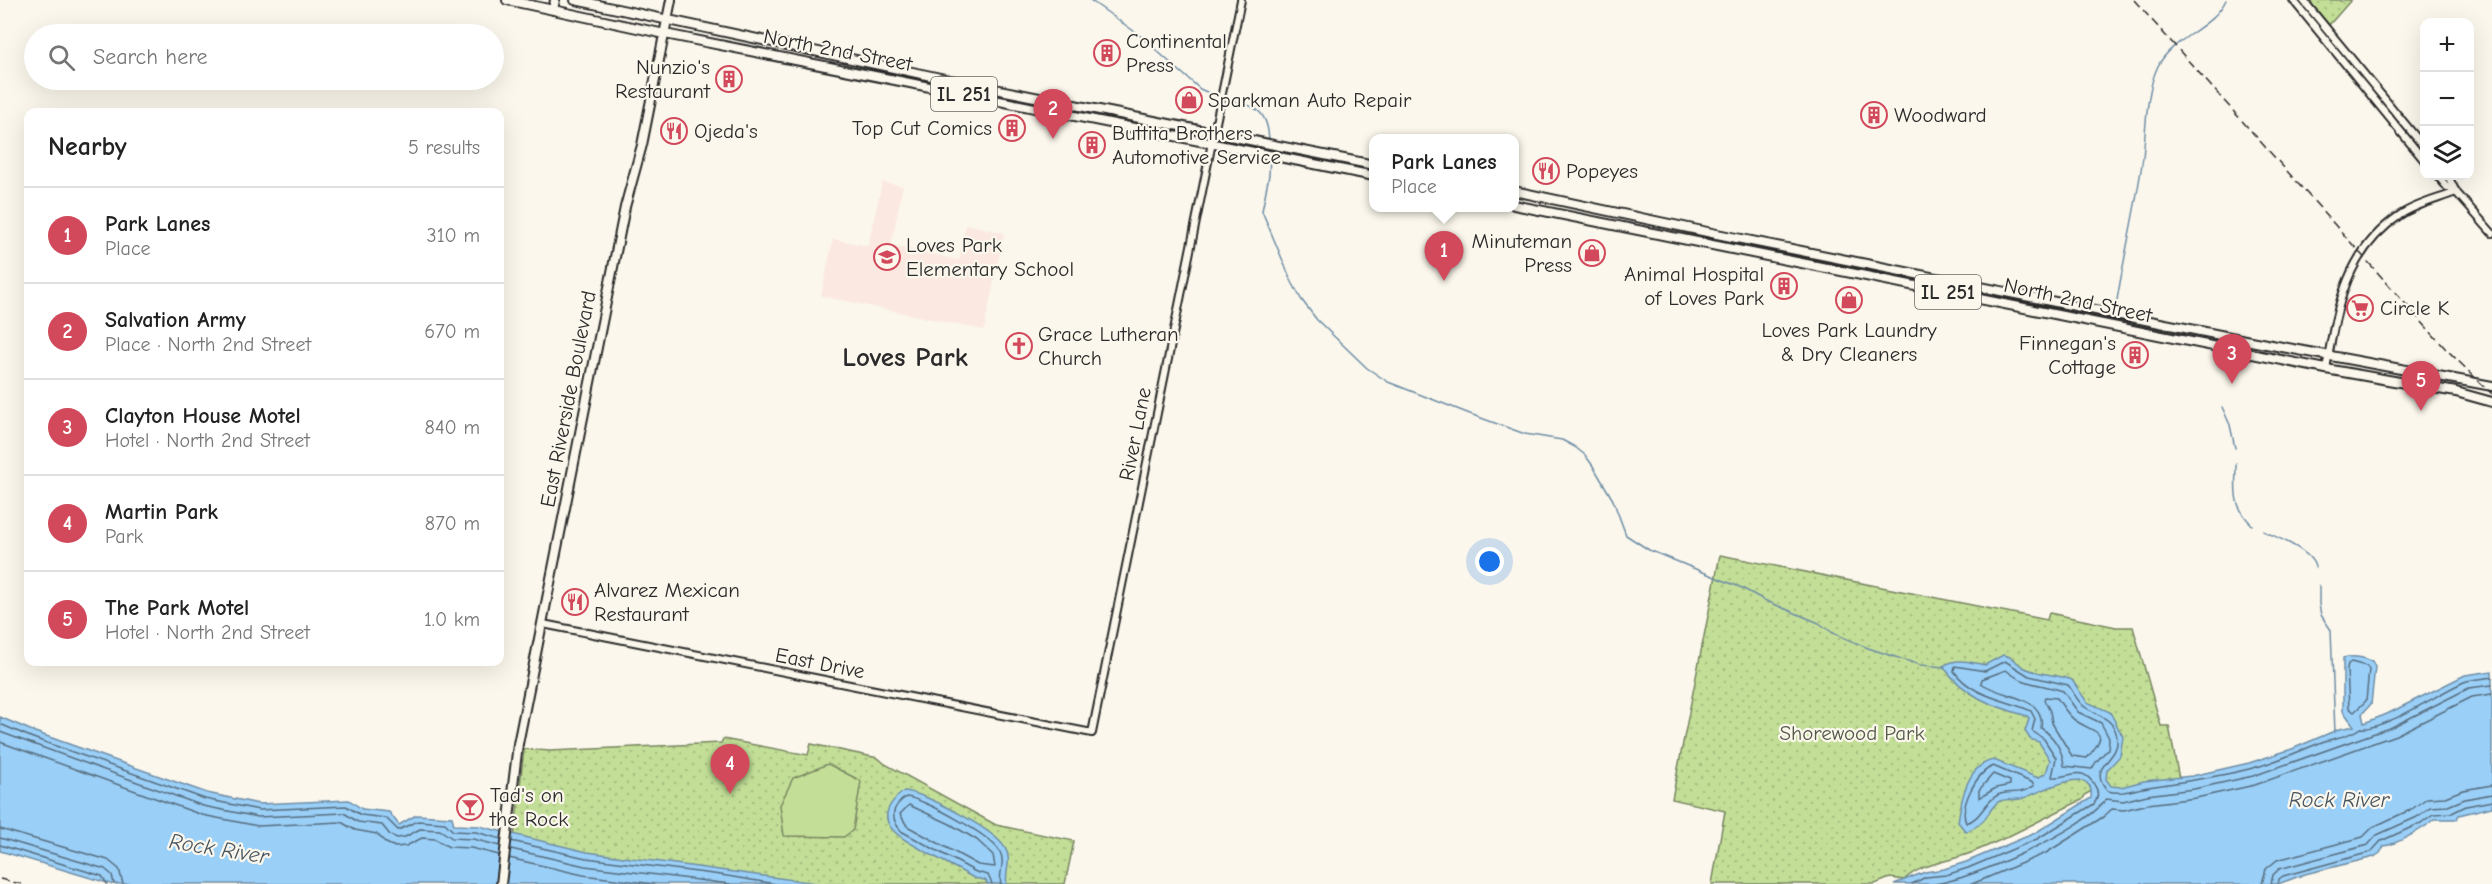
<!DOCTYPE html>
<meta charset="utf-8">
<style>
:root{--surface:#fff;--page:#f2f2f2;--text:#222;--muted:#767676;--line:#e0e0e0;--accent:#d1495b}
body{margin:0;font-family:"Comic Neue",sans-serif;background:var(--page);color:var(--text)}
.controls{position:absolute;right:18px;top:18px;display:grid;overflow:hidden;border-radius:12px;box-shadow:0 6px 24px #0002}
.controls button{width:54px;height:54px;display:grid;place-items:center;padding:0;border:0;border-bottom:2px solid var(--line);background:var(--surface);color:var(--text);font:30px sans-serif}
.you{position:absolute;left:1490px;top:562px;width:21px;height:21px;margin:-15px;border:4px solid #fff;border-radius:50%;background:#1a73e8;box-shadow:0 0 0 9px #1a73e833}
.badge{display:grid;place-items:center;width:39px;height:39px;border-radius:50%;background:var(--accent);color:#fff;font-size:20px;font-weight:700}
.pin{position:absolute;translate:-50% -50px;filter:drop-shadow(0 2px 3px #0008)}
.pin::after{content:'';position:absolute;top:32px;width:21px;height:18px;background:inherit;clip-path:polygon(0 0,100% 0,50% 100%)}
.popup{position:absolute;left:1369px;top:134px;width:150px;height:78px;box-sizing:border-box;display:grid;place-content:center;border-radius:12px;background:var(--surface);filter:drop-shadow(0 2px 4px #0005);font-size:20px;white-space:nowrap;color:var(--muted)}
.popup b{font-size:22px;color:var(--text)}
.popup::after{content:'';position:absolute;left:50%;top:100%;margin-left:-12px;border:12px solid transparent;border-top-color:var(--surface)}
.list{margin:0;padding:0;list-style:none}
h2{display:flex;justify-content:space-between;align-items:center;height:78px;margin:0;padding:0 24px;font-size:26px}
h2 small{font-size:20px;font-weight:400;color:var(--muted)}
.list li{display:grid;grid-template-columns:39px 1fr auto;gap:18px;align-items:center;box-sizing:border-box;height:96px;padding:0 24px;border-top:2px solid var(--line)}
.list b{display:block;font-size:22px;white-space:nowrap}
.list p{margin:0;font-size:20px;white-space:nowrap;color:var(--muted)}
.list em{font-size:20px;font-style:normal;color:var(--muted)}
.icon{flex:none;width:33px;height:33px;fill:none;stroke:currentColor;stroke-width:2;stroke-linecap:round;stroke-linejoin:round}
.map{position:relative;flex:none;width:2492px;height:884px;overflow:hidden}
.search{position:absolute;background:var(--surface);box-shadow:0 6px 24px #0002;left:24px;top:24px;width:480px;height:66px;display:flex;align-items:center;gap:15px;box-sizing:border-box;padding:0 21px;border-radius:33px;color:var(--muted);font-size:22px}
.panel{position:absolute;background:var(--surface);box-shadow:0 6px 24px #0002;left:24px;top:108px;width:480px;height:558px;border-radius:12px}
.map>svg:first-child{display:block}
.built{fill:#fbe9e1}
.grass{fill:url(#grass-dots);stroke:#778561;stroke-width:1.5}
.pitch{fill:#c3df97;stroke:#778561;stroke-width:1.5}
.water{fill:#9acff8;stroke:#6e8da6;stroke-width:1.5}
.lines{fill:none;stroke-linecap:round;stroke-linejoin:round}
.shore{stroke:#576d7d;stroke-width:1.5}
.stream{stroke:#6e8da6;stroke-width:1.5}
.minor-casing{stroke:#2b2b2b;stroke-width:10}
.major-casing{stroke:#2b2b2b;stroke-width:12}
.minor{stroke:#fbf7ec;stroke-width:6}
.major{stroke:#fbf7ec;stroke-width:8}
.rail{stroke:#2b2b2b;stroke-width:1.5;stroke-dasharray:9 4.5;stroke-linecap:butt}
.labels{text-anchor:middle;stroke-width:4.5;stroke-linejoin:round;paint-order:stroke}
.shield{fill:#fbf7ec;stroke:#696865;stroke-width:1.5}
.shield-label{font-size:20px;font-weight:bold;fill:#2b2b2b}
.poi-label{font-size:21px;fill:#2b2b2b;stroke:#fbf7ec;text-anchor:start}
.street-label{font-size:21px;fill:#2b2b2b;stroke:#fbf7ec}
.park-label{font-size:21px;fill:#515846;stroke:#fbf7ec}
.water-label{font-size:22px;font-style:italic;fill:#47545e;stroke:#fbf7ec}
.district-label{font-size:27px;font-weight:bold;fill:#2b2b2b;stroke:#fbf7ec}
</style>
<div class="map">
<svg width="2492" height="884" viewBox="0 0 2492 884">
<defs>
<pattern id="grass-dots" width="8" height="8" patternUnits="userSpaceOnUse" patternTransform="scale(1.5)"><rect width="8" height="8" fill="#c3df97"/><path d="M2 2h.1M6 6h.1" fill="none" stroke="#a8c082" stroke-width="1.8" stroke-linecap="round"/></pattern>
</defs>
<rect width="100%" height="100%" fill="#fbf7ec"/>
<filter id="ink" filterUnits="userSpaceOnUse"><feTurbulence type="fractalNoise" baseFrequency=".0167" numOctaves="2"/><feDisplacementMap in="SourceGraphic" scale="12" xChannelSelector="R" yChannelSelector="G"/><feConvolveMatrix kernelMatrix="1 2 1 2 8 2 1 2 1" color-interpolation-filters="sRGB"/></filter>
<g filter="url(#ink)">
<!-- built -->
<path class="built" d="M 882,182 L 903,186 L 891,245 L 959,260 L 966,224 L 1004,233 L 984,330 L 821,296 L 833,239 L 868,246 Z"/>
<!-- grass -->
<path class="grass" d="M 2308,0 L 2351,0 L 2329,25 Z
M 1720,555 L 2047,620 L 2049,613 L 2116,627 L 2133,627 L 2161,726 L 2169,726 L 2179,779 L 2123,788 L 2095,789 L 2086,794 L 2082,800 C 2044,817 2008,839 1968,854 C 1947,862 1920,864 1904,880 L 1890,878 L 1875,884 L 1712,884 L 1725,811 L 1672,799 Z
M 723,739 L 808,755 L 811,744 L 878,758 L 885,764 L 996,825 L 1074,841 L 1065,884 L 801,884 L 632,862 L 514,839 L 524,749 L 550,751 L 721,743 Z"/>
<!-- pitch -->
<path class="pitch" d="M 828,764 L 861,781 L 853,830 L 844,837 L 784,836 L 780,805 L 793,778 Z"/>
<!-- water -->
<path class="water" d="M 2003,655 C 2013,656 2015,662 2023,667 C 2037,675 2057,674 2072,680 L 2087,702 L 2110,712 L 2123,737 L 2120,756 L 2107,770 L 2106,779 L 2111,786 L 2121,787 L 2144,781 L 2192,776 L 2249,763 L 2292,749 L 2339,729 L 2354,726 L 2343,711 L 2343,658 C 2353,655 2362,657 2372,661 L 2375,667 L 2371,704 L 2362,714 L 2364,723 L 2387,714 L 2465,675 L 2492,671 L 2492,807 L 2459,815 L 2457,819 L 2435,819 C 2426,827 2396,845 2384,846 L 2380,853 L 2374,857 L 2305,874 L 2278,884 L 1894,884 L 1925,872 L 1944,869 L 1966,862 L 2035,833 L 2091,798 C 2095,760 2038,794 2023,798 C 2016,801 2007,798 2000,801 C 1991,805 1989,816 1982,822 C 1978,826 1971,829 1966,832 L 1958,822 C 1961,800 1967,764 1994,760 L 2038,778 L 2046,773 L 2050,760 L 2039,742 L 2030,739 L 2025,731 L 2029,719 L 2027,716 C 1992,706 1964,696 1943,666 C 1958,657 1969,662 1985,665 Z
M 0,717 L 35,732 L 207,793 L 259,804 L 349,800 L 362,809 L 389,812 L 399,825 L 416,815 L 452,817 L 454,825 L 479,826 L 587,852 L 823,884 L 111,884 L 0,851 Z
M 904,791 C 924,792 995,830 1005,848 C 1013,860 1004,872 1007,884 L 988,884 L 985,880 L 974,878 C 959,870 943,861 928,853 C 900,838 865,821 904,791 Z"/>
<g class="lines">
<!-- shore -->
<path class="shore" d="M 2351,662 L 2366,666 L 2369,669 L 2366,701 L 2354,712 L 2349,708 L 2347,669 L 2348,664 Z
M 2006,670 C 2025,686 2040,683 2063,691 L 2078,712 L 2101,723 L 2109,738 L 2108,749 L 2096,762 L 2092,769 L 2064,766 C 2063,751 2054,736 2041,728 C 2046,695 2004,699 1981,683 L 1982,679 Z
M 2045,697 L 2057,698 C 2063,706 2068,716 2076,721 C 2099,735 2110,731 2087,758 L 2072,756 L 2052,723 L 2050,711 L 2044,700 Z
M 0,724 L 33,738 L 205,799 L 259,810 L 346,806 L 361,815 L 386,818 L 398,830 L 418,821 L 445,823 L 453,831 L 476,832 L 501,839
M 0,732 L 203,806 L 258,817 L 344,813 L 358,822 L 382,825 L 390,835 L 397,838 L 405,837 L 420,829 L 440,830 L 452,838 L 473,839 L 500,846
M 0,742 L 202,815 L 258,826 L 341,822 L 355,830 L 377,834 L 386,843 L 395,847 L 406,846 L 422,838 L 435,839 L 449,847 L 471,848 L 499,855
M 1993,766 L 2033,783 L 2034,786 C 2020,796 2009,790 1998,795 C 1984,802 1981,819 1966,823 C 1959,806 1976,773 1993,766 Z
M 1993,774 L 2010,781 L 2010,785 L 1996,788 L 1979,798 L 1979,790 Z
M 909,805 L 950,824 L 977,840 L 993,855 L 995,867 L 978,865 L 907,826 L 900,814 Z
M 0,829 L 108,860 L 119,869 L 123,884
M 0,838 L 105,869 L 112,875 L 114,884
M 511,841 L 586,858 L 721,875 L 776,884
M 0,845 L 102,876 L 107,884
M 511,849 L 585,866 L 730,884
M 509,858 L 583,875 L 654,884
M 992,884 L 988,875 L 976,872 L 901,831 C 890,818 891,807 906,797 C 923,798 992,836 1000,852 C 1006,863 998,873 1001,884
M 1912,884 L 1926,877 L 1946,875 L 1968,868 L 2037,839 L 2094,804 C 2098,798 2099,792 2095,786 C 2082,763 2068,779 2052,777 L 2056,758 L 2044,739 L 2032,731 L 2035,719 L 2031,711 C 2005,699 1972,697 1954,671 L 1955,666 L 1985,671 L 2005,661 L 2029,676 L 2068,685 C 2073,691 2078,703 2085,707 C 2098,716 2115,718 2117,738 C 2120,762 2085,765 2108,791 C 2122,795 2134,789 2148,787 C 2183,782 2219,777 2253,768 C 2277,762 2299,751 2322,742 C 2334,738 2351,736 2360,728 C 2384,731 2440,692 2464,682 C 2473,679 2483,679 2492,677
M 1934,884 C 1971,880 2087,829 2106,799 L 2123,801 L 2147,795 L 2194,789 L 2253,776 L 2392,727 L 2469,688 L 2492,685
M 1972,884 L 2046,853 L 2103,817 L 2112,809 L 2124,810 L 2148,804 L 2196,798 L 2255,785 L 2396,735 L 2472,697 L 2492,694
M 2262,884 L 2266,869 L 2277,860 L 2363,837 L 2373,827 L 2412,809 L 2427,798 L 2445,797 L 2463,790 L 2492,785
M 2271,884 L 2273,875 L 2279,869 L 2368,845 L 2377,835 L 2417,817 L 2430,807 L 2448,806 L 2465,799 L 2492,794
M 2278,884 L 2279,879 L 2283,876 L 2371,852 L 2381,841 L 2421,823 L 2433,814 L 2452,813 L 2466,806 L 2492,801"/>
<!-- stream -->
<path class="stream" d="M 1090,0 L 1138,34 L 1200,89 L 1220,98
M 1224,99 C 1253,105 1268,108 1269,141
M 1270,157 L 1269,175 L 1262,211 L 1291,280 L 1301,299 L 1317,320 L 1367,368 L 1388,382 L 1470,414 L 1525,434 L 1562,440 L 1575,447 L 1585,455 L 1593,466 L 1613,500 L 1626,535 L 1649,550 L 1742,588 L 1764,600 L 1819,623 L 1833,633 L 1868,648 L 1920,665 L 1945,667
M 2116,306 C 2124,256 2136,207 2143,157 C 2146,130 2146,90 2158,66 C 2173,37 2212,29 2226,0
M 2222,407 L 2230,425 L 2235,448
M 2236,463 C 2236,491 2231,503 2252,525
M 2263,531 C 2277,537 2312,551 2315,567
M 2319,585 L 2319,604 L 2321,615 L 2331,630 L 2335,733"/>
<defs>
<path id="minor" d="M 2293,0 L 2424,160
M 2303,0 L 2424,147
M 2438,176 L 2447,187 L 2456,191
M 2448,176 L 2456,192 L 2492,233
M 2326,369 C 2337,308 2345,252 2400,215 C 2416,204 2439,199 2456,192
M 543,624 L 1092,733 L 1241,0"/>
<path id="major" d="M 507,0 L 665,34 L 1374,176
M 575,0 L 950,80 L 1374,165
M 553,10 L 555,0
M 1514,191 L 1712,233 L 2245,340 L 2492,386
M 1514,205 L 2326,369 L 2456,392 L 2492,402
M 501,884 L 518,744 L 625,207 L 642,145 L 671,0"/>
</defs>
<!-- minor casing -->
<use href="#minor" class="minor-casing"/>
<!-- major casing -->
<use href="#major" class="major-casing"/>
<!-- minor -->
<use href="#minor" class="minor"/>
<!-- major -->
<use href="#major" class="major"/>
<!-- rail -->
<path class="rail" d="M 2134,0 L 2445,348 L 2492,394
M 0,879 L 21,884"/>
</g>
</g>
<!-- icons -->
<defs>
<symbol id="building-ring" viewBox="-11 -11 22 22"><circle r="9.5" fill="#fbf7ec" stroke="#d1495b" stroke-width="1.5"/><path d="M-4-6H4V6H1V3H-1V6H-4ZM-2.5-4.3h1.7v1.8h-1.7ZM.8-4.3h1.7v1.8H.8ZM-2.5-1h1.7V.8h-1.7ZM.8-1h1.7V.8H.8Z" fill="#d1495b"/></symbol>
<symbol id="shop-ring" viewBox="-11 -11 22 22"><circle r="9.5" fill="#fbf7ec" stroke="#d1495b" stroke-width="1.5"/><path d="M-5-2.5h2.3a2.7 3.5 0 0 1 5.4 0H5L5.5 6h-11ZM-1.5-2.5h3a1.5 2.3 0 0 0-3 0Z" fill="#d1495b"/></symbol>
<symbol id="restaurant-ring" viewBox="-11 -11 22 22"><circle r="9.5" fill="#fbf7ec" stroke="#d1495b" stroke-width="1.5"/><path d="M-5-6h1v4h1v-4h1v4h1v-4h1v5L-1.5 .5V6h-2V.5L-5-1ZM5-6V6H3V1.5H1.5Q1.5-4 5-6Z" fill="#d1495b"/></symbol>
<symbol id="school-ring" viewBox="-11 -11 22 22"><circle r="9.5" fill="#fbf7ec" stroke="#d1495b" stroke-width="1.5"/><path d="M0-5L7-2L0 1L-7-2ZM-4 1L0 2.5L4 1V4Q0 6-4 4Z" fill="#d1495b"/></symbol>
<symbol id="supermarket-ring" viewBox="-11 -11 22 22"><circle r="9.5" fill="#fbf7ec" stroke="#d1495b" stroke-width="1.5"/><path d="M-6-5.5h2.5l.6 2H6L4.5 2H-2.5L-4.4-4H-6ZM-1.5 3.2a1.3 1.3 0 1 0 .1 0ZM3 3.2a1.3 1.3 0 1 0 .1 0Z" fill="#d1495b"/></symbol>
<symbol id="church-ring" viewBox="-11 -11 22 22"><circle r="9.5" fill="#fbf7ec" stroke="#d1495b" stroke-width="1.5"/><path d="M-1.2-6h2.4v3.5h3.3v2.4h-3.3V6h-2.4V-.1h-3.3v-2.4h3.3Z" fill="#d1495b"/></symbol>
<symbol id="bar-ring" viewBox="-11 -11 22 22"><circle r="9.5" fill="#fbf7ec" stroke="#d1495b" stroke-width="1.5"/><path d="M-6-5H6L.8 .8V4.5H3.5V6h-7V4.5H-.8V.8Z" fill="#d1495b"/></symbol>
</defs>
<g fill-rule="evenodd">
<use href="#building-ring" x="1092" y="38" width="30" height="30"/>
<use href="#building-ring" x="714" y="64" width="30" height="30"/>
<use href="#shop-ring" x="1174" y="85" width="30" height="30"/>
<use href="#building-ring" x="1859" y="100" width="30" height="30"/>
<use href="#building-ring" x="997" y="113" width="30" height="30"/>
<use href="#restaurant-ring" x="659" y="116" width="30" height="30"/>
<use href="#building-ring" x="1077" y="130" width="30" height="30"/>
<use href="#restaurant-ring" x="1531" y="156" width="30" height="30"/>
<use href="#shop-ring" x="1577" y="238" width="30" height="30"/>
<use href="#school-ring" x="872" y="242" width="30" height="30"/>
<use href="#building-ring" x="1769" y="271" width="30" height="30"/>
<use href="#shop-ring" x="1834" y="285" width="30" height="30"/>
<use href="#supermarket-ring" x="2345" y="293" width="30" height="30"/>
<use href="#church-ring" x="1004" y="331" width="30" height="30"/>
<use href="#building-ring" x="2120" y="340" width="30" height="30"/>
<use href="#restaurant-ring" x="560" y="587" width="30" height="30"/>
<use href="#bar-ring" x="455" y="792" width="30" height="30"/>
</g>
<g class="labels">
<!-- shield labels -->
<g class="shield">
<rect x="931" y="77" width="66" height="34" rx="4.5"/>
<rect x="1915" y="275" width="66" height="34" rx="4.5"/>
</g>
<g class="shield-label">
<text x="964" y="101">IL 251</text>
<text x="1948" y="299">IL 251</text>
</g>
<!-- poi labels -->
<g class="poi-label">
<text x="1126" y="48">Continental<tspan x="1126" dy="24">Press</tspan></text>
<text x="710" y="74" text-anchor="end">Nunzio's<tspan x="710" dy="24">Restaurant</tspan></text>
<text x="1208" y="107">Sparkman Auto Repair</text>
<text x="1894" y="122">Woodward</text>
<text x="992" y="135" text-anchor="end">Top Cut Comics</text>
<text x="694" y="138">Ojeda's</text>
<text x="1112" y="140">Buttita Brothers<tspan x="1112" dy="24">Automotive Service</tspan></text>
<text x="1566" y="178">Popeyes</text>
<text x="1572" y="248" text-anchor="end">Minuteman<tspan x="1572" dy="24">Press</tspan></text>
<text x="906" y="252">Loves Park<tspan x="906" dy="24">Elementary School</tspan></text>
<text x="1764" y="281" text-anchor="end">Animal Hospital<tspan x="1764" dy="24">of Loves Park</tspan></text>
<text x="2380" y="315">Circle K</text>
<text x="1849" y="337" text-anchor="middle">Loves Park Laundry<tspan x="1849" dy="24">&amp; Dry Cleaners</tspan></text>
<text x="1038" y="341">Grace Lutheran<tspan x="1038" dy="24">Church</tspan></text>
<text x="2116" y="350" text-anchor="end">Finnegan's<tspan x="2116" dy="24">Cottage</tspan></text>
<text x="594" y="597">Alvarez Mexican<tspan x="594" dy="24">Restaurant</tspan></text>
<text x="490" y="802">Tad's on<tspan x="490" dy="24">the Rock</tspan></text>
</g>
<!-- street labels -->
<g class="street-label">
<text transform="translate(838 50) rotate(11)" y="7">North 2nd Street</text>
<text transform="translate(2078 300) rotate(12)" y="7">North 2nd Street</text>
<text transform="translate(568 399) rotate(-79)" y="7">East Riverside Boulevard</text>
<text transform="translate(1135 434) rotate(-79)" y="7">River Lane</text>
<text transform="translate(820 663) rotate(11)" y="7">East Drive</text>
</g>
<!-- park labels -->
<g class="park-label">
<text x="1852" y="740">Shorewood Park</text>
</g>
<!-- water labels -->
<g class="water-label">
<text x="2339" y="807">Rock River</text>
<text transform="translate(219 848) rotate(9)" y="8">Rock River</text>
</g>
<!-- district labels -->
<g class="district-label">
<text x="905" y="366">Loves Park</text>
</g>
</g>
</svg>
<div class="controls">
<button>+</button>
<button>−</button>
<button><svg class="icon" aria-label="layers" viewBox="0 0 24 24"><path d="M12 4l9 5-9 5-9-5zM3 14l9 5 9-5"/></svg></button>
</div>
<div class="you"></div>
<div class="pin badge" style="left:1444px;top:281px">1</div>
<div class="popup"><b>Park Lanes</b>Place</div>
<div class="pin badge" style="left:1053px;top:139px">2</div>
<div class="pin badge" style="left:2232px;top:384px">3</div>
<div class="pin badge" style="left:730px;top:794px">4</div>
<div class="pin badge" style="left:2421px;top:411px">5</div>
<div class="search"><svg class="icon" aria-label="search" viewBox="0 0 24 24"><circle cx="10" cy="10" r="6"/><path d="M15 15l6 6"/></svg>Search here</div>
<section class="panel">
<h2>Nearby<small>5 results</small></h2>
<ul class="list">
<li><span class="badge">1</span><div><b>Park Lanes</b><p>Place</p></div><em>310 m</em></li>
<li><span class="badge">2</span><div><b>Salvation Army</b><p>Place · North 2nd Street</p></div><em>670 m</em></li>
<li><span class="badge">3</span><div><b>Clayton House Motel</b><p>Hotel · North 2nd Street</p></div><em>840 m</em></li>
<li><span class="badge">4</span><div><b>Martin Park</b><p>Park</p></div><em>870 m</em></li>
<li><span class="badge">5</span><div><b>The Park Motel</b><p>Hotel · North 2nd Street</p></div><em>1.0 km</em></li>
</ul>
</section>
</div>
